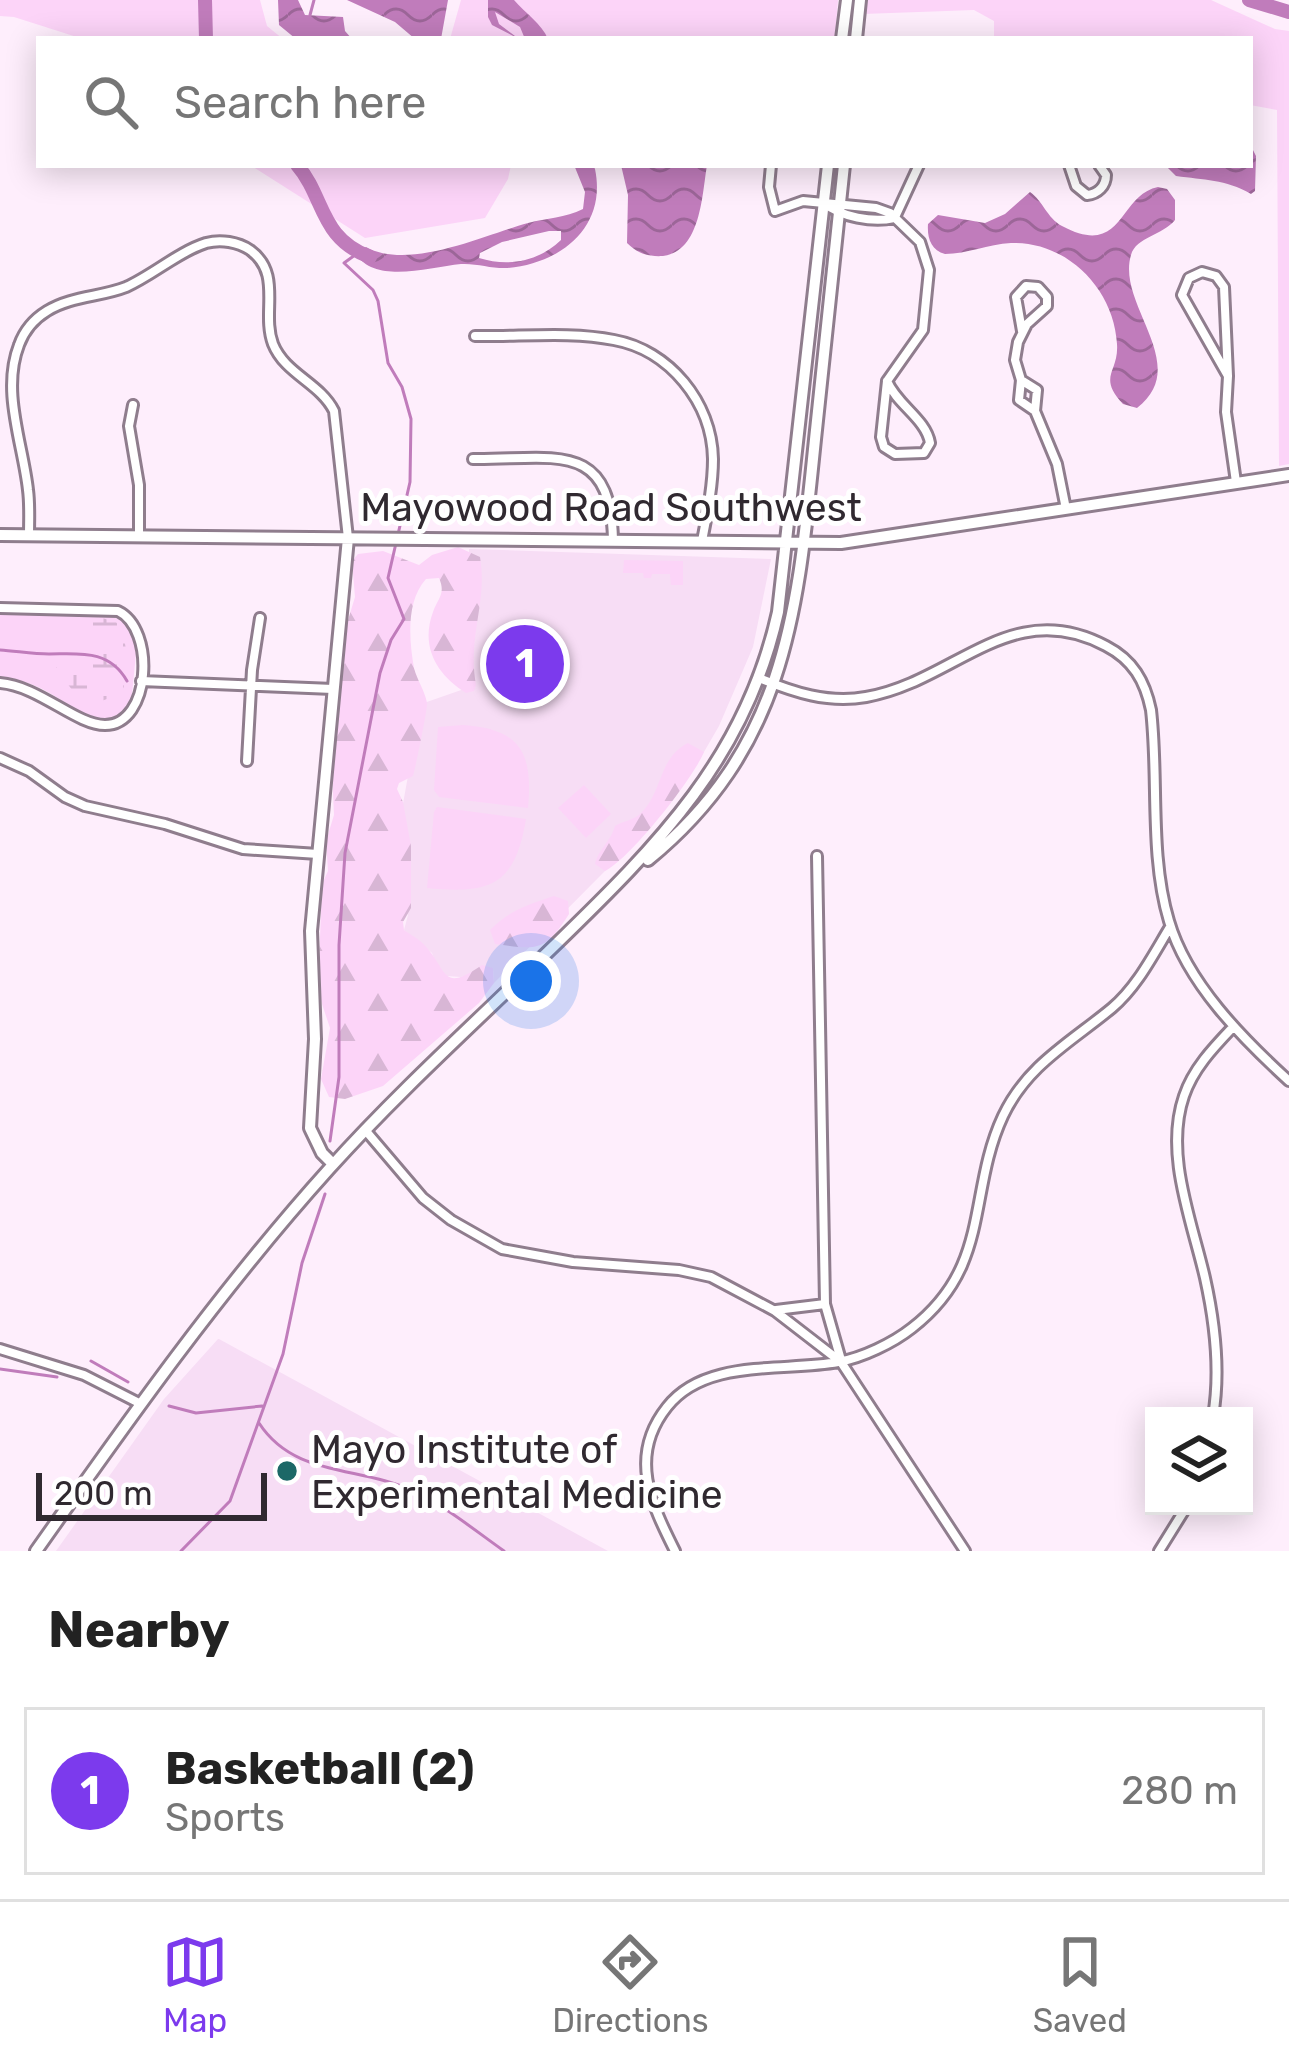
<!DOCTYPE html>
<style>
:root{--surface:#fff;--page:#f6f6f6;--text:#222;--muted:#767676;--line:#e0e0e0;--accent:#7c3aed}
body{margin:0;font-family:Rubik,sans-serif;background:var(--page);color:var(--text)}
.controls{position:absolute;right:36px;bottom:36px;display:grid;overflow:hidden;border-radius:0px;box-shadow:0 6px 30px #0003}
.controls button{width:108px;height:108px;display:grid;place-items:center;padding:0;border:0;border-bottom:3px solid var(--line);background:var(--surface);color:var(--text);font:60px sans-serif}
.scale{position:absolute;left:36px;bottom:30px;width:231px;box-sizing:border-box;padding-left:12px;border:6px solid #302930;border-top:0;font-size:33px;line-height:42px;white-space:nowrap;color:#302930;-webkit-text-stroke:9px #fff;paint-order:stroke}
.you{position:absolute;left:531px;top:981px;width:42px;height:42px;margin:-30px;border:9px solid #fff;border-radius:50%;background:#1a73e8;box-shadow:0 0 0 18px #1a73e833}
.badge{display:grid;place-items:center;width:78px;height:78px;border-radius:50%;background:var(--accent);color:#fff;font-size:39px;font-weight:700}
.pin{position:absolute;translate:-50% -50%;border:6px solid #fff;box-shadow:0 3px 12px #0006}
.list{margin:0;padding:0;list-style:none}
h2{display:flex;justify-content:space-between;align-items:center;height:156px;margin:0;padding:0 48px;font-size:51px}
h2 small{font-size:39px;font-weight:400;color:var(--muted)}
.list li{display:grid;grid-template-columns:78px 1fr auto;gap:36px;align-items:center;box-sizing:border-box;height:168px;margin:0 24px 24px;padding:0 24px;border:3px solid var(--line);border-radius:0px}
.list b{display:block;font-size:45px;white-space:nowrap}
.list p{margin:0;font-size:39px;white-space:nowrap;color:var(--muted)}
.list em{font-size:39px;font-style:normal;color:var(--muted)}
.icon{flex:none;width:66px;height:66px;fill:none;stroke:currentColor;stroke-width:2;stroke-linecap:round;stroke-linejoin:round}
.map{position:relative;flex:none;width:1289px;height:1551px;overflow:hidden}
.search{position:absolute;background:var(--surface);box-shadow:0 6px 30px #0003;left:36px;right:36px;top:36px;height:132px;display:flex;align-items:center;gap:30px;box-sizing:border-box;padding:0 42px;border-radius:0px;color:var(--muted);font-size:45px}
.sheet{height:348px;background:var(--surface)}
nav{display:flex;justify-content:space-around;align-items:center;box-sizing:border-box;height:168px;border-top:3px solid var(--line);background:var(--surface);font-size:33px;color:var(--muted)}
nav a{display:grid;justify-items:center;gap:6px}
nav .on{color:var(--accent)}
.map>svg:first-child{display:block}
.built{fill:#f7ddf5}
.green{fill:#fcd4f8}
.forest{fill:url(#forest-firs)}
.wetland{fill:url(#wetland-marsh)}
.water{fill:url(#water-waves);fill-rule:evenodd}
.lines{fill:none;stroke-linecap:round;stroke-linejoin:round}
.stream{stroke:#c07cbb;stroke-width:3}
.river{stroke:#c07cbb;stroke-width:14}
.street-casing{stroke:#8f7d8d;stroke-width:14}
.secondary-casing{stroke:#8f7d8d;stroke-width:16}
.street{stroke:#fff;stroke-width:8}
.secondary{stroke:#fff;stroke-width:10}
.poi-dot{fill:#1c6867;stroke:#fff;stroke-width:4.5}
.labels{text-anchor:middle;stroke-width:10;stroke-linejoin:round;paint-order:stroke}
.street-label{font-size:39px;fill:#302930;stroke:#fff}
.poi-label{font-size:39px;fill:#302930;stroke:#fff;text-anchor:start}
</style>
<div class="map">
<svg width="1289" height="1551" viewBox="0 0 1289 1551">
<defs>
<pattern id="forest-firs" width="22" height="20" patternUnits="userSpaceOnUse" patternTransform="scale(3)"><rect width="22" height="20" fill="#fcd4f8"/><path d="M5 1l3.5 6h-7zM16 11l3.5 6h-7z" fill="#d8b6d5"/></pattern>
<pattern id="wetland-marsh" width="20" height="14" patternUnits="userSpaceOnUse" patternTransform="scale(3)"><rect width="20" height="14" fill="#fcd4f8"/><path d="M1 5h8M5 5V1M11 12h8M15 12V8" fill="none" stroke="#d8b6d5"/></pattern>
<pattern id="water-waves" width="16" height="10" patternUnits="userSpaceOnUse" patternTransform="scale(3)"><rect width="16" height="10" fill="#c07cbb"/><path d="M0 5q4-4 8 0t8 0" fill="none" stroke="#9c6698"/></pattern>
</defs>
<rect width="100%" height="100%" fill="#feeefc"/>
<!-- built -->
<path class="built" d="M 469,549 L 771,559 L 753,647 L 719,726 L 697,764 L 605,871 L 494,983 L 493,968 L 461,977 L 447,976 L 438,969 L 432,953 L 404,930 L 408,915 L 391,870 L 421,704 L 467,688 Z
M 218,1339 L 219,1339 L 608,1551 L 56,1551 L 164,1399 Z"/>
<!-- green -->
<path class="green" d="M 0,0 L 260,0 L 267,26 L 283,39 L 83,39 L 14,17 L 0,16 Z
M 461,0 L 838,0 L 835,39 L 450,39 Z
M 865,0 L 1211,0 L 1275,29 L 1289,31 L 1289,464 L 1279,466 L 1277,110 L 1250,105 L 1250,39 L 994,39 L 994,21 L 974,10 L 863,14 Z
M 250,165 L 511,165 L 508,179 L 485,218 L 365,238 Z
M 624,560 L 683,561 L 683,585 L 671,585 L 670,574 L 652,574 L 651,578 L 644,578 L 643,573 L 623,573 Z
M 0,613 L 105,615 L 126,621 L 137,643 L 131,705 C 102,738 67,700 38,687 C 25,681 13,679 0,678 Z
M 519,640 L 549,659 L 530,688 L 501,670 Z
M 463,725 C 521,729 533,753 528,808 L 439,797 L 434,790 L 438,727 Z
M 584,785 L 611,814 L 586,838 L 558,808 Z
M 437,807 L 526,819 C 515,886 490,894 427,888 L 434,812 Z"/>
<!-- forest -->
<path class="forest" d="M 458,547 L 480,557 C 488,603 467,635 476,685 L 474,691 L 466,693 C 437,675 420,647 433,612 C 438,598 446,594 439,578 L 426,579 C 406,601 409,640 414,668 C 417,680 425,691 427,703 C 428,707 415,770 413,776 L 399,783 L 397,789 L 403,802 L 411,846 L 411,908 L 403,922 L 404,930 C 413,936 422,941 428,949 C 448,973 443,992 482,965 L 493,968 L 494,983 L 479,1003 L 383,1086 L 345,1099 L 329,1097 L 321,1079 L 330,1028 L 318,992 L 322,884 L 328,871 L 326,841 L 334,815 L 332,771 L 345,630 L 355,597 L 352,561 L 358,554 L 383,551 L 419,565 L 432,555 Z
M 688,743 L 704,752 C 693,779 629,860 605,871 L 595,864 C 599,848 610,843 615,826 C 623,821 635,820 641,813 C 663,792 658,758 688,743 Z
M 554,896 L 568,901 L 569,914 C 544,954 536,949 495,944 L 490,930 C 510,910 527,905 554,896 Z"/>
<!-- wetland -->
<path class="wetland" d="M 102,618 L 116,622 C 129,639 130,675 121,694 L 90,705 L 78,698 L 56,668 L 64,659 L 94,654 L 82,628 L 90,619 Z"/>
<!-- water -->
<path class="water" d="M 278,0 L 298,0 L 305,15 L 343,17 L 345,31 L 352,39 L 296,39 L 279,25 Z
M 347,0 L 448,0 L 441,39 L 415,39 L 395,22 Z
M 488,0 L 514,0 C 525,13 542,24 548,39 L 525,39 L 520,27 L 495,12 L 499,24 L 519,39 L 492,25 L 488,17 Z
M 1250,144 L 1256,156 L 1255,191 L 1251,194 C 1225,179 1204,180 1176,176 L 1165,165 L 1250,165 Z
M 574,165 L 593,165 L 595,169 C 607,226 562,263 508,268 C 492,269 477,263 461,264 C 429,267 375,285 355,253 L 366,247 C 409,271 485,235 528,223 C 547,218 565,218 583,209 L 585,192 ZM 549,231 L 561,231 L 561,240 C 538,262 508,267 479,258 L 480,253 L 502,242 Z
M 621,165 L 707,165 C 702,195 701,251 663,256 C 648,257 637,253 627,243 L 628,195 Z
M 1158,187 L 1167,189 L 1175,200 L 1175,220 C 1163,235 1136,237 1131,255 C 1116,305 1193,365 1137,408 L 1123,404 C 1097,376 1119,373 1117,344 C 1114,288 1066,241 1011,243 C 988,244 967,254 945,254 C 931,250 927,238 928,224 L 938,215 L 985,223 L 1005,214 L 1030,192 C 1043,201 1047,218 1062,226 C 1124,259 1118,195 1158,187 Z"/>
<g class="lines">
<!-- stream -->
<path class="stream" d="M 310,15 L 314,0
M 0,650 C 16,651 33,654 49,654 C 79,654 109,649 127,681
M 330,1141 L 339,1077 L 339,945 L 345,853 L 380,673 L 391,640 L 404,619 L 388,578 L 410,482 L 411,419 L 402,387 L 388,363 L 378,301 L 373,290 L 344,263 L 355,255
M 91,1361 L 128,1382
M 0,1369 L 57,1377
M 169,1406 L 196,1413 L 262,1406
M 259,1423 C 294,1477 357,1466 409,1489 C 444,1505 473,1529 504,1551
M 181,1551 L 230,1501 L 283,1354 L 302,1263 L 325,1194"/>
<!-- river -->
<path class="river" d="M 205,0 L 206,39
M 1249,0 L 1289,12
M 297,165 C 325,197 319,238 370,257"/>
<defs>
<path id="street" d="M 771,165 L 769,187 L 775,211 L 803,201 L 876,208 L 890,213 L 920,242 L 929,270 L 923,330 L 887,381 L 881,437 L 884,447 L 895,454 L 924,453 L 930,443 C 926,419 897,405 887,381
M 1069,165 L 1076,186 L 1087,195 C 1098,194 1106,186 1106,175 L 1099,165
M 824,203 C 841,217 873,223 894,218
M 895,217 L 919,165
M 1202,272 L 1216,276 L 1224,287 L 1228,376 L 1182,295 L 1189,278 Z
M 1022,331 L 1016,297 L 1026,286 L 1038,287 L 1047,297 L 1047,306 L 1027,324 L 1018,342 L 1015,360 L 1021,380 L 1019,400 L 1035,411
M 475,336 C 520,337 570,331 614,340 C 669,350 712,402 713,459 C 713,486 707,515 702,541
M 1228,376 L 1226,412 L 1236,482
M 1021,380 L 1037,390 L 1035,411 L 1057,464 L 1066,509
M 133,405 L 129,426 L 139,485 L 139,537
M 473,459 C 552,460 611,438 613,540
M 29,536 C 29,521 30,505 28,490 C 23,444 1,391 19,345 C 24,331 34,319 47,311 C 71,296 101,297 126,287 C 153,275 178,252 206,243 C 221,239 238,242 250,250 C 283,274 261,312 273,344 C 285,374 320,383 334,411 L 348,538
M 0,608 L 118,611 C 156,629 151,725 105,725 C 76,725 39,686 0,683
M 759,678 C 793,692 828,704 866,697 C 954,682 1011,595 1106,646 C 1133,660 1145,681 1151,710 C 1159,779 1149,854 1169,921 C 1187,983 1243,1039 1289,1081
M 141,681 L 333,689
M 0,758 L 29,771 L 65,797 L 85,806 L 165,824 L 243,849 L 318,854
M 247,761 L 252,670 L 260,618
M 817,856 L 825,1304 L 841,1360
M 366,1131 L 423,1198 L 451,1220 L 502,1249 L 573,1262 L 679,1270 L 711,1277 L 775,1311 L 841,1362 L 965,1551
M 776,1310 L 825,1304
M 0,1349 L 84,1375 L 141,1404
M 1213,1416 C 1221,1370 1215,1323 1205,1278 C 1192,1221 1164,1154 1184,1096 C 1193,1069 1213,1048 1232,1028
M 675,1551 C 651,1503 628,1456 667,1407 C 705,1358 784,1372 838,1362 C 862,1358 893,1343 912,1328 C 992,1266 967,1193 1003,1116 C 1027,1065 1071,1042 1112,1008 C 1137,987 1153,955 1170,927
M 1159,1551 L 1187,1506"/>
<path id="secondary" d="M 842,39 L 847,0
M 856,39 L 860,0
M 0,535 L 841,543 L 1289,475
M 648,860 C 792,742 798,600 816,430 C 825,342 835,253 844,165
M 333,1164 L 322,1153 L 310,1128 L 315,1039 L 311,931 L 348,538
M 36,1551 C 129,1419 221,1289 329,1169 C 399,1091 479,1019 555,945 C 658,845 746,757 778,612 L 828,165"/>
</defs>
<!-- street casing -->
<use href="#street" class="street-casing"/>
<!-- secondary casing -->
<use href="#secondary" class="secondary-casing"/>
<!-- street -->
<use href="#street" class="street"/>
<!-- secondary -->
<use href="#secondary" class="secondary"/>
</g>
<!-- markers -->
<circle class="poi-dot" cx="287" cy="1471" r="12"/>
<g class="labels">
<!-- street labels -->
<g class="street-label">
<text x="611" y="521">Mayowood Road Southwest</text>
</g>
<!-- poi labels -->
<g class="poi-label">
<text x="311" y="1463">Mayo Institute of<tspan x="311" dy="45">Experimental Medicine</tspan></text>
</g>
</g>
</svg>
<div class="controls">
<button><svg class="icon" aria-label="layers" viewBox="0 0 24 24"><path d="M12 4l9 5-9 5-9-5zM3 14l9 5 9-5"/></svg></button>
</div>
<div class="scale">200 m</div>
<div class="you"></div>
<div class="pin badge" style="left:525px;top:664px">1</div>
<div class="search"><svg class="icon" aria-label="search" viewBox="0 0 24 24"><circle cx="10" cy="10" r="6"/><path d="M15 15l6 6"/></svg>Search here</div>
</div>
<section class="sheet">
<h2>Nearby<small></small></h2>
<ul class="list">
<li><span class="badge">1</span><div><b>Basketball (2)</b><p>Sports</p></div><em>280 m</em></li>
</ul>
</section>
<nav>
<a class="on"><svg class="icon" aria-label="map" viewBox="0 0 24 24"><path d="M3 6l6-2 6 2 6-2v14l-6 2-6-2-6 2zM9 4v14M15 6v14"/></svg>Map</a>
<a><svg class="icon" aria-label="directions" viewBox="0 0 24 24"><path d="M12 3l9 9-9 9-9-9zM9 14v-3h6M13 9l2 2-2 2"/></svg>Directions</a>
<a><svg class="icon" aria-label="saved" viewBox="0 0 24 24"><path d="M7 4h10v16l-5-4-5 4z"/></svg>Saved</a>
</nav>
